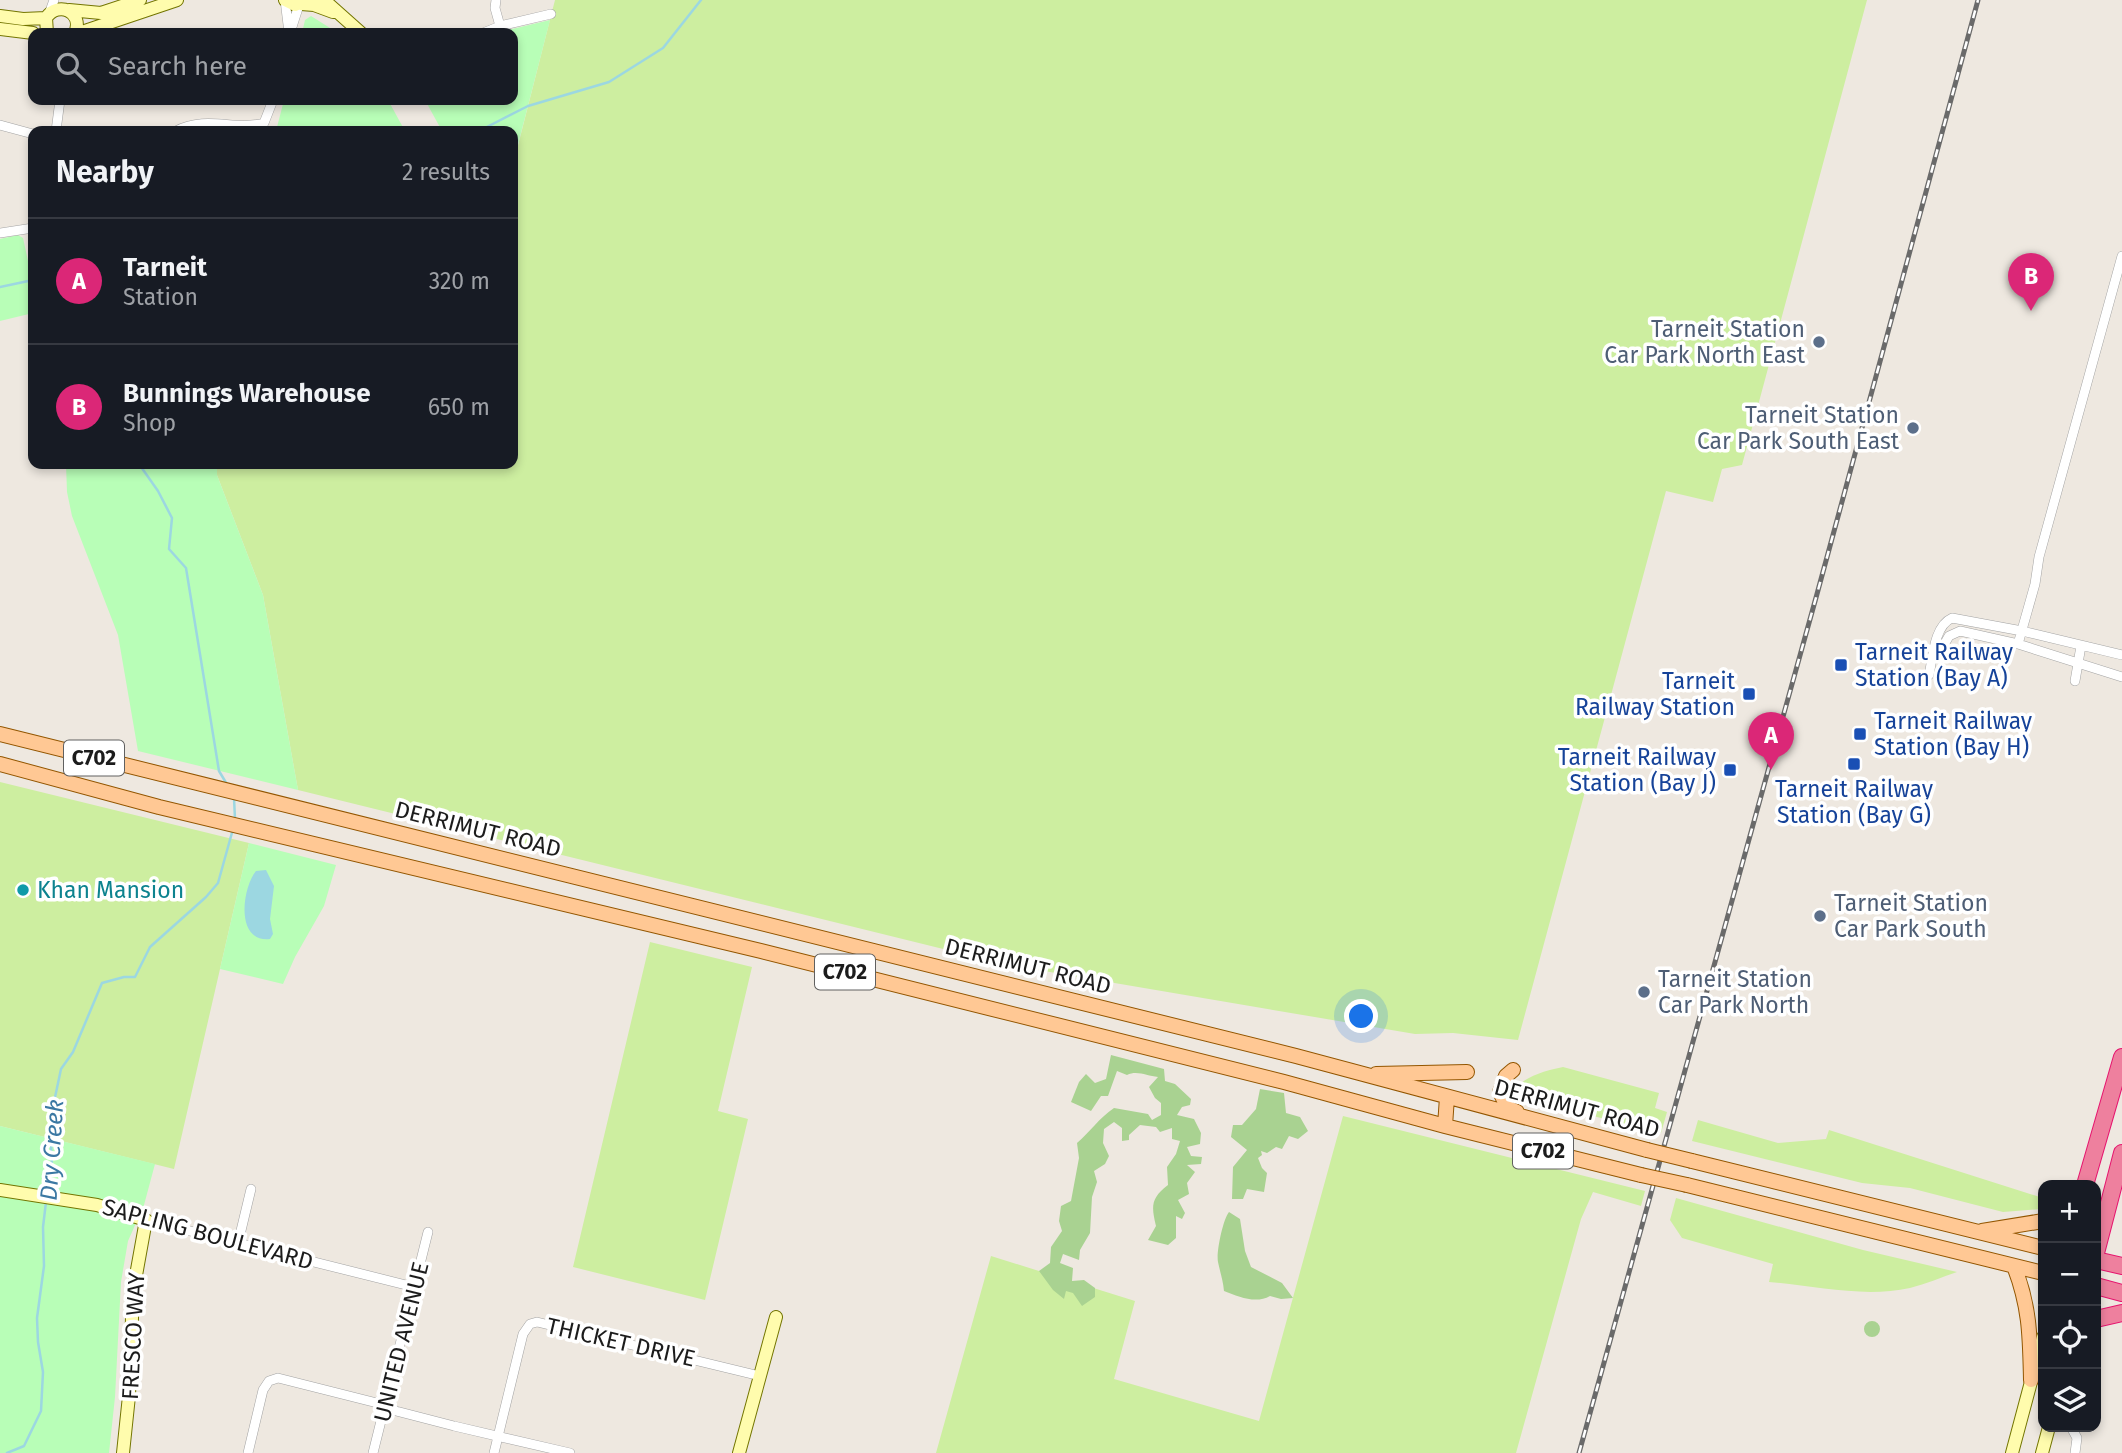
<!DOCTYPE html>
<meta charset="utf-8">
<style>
:root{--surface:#171b24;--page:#242831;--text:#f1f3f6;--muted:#9ea1a6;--line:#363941;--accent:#db2777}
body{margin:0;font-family:"Fira Sans",sans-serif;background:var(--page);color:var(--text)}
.controls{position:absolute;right:21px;bottom:21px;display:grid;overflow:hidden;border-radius:14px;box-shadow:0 4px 10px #0003}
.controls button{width:63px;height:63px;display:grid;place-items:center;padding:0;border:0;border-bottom:2px solid var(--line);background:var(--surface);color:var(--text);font:35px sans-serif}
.you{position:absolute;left:1362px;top:1017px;width:24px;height:24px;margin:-18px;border:5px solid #fff;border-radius:50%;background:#1a73e8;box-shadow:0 0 0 10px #1a73e833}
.badge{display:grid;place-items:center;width:46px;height:46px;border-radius:50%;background:var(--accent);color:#fff;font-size:23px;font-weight:700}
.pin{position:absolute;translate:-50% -58px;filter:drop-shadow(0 2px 4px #0008)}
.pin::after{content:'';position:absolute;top:37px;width:24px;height:21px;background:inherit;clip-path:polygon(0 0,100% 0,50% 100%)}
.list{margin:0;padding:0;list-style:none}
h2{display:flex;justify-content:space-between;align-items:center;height:91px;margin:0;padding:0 28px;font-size:30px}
h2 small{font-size:23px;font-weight:400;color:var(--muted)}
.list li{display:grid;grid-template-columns:46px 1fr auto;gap:21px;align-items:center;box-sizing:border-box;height:126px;padding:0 28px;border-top:2px solid var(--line)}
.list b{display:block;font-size:26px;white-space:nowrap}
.list p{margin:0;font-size:23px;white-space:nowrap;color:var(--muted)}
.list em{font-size:23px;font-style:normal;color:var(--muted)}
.icon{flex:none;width:38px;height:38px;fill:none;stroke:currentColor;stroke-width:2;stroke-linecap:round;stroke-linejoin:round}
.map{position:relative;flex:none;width:2122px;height:1453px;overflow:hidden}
.search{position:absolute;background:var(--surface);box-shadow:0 4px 10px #0003;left:28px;top:28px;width:490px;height:77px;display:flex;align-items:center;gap:18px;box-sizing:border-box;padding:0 24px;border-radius:14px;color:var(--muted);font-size:26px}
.panel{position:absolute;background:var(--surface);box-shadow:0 4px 10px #0003;left:28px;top:126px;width:490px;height:343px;border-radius:14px}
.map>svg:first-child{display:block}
.grass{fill:#cdeea0}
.forest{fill:#a9d291}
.park{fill:#b8feb7}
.water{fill:#9cd7e1}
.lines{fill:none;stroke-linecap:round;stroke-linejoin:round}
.stream{stroke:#9cd7e1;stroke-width:2.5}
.street-casing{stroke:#a3a3a3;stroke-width:10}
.secondary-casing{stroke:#737500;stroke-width:14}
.primary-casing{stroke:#935600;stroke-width:16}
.highway-casing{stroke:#e6146e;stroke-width:18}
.street{stroke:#fff;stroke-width:9}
.secondary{stroke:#fffcad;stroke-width:12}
.primary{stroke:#ffc894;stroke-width:14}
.highway{stroke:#ee809e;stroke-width:16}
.rail-casing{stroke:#6a6a6a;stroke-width:5}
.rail{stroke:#fff;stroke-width:2.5;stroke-dasharray:8;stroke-linecap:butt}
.primary-bridge-casing{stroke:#935600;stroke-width:16;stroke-linecap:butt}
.primary-bridge{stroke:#ffc894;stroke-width:14}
.service-dot{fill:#5c6f8a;stroke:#fff;stroke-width:2.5}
.transit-dot{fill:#1a4fb4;stroke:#fff;stroke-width:2.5}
.culture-dot{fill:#0f9aa8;stroke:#fff;stroke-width:2.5}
.labels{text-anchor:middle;stroke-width:7;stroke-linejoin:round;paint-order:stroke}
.shield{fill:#fff;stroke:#606060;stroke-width:2}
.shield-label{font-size:21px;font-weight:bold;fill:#1c1c1c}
.service-label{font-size:23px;fill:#4e5e75;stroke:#fff;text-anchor:end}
.transit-label{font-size:23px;fill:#164399;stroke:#fff;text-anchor:start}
.street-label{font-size:23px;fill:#1c1c1c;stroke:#fff}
.culture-label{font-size:23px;fill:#0d838f;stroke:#fff;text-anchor:start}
.water-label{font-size:24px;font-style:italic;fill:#3b78a3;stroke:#fff}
</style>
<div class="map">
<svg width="2122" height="1453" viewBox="0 0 2122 1453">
<rect width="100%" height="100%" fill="#eee8e0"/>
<!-- grass -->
<path class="grass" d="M 555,0 L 1867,0 L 1742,465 L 1722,469 L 1713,502 L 1666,491 L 1518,1040 L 1453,1033 L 1415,1034 L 1008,965 L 298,790 L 263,595 L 217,475 L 217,464 L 513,464 L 513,165 Z
M 0,782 L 249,843 L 174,1169 L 0,1126 Z
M 650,942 L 752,967 L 718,1111 L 748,1119 L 705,1300 L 573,1267 Z
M 1563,1067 L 1659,1093 L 1655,1108 L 1667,1112 L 1661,1133 L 1517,1097 L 1514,1092 C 1520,1077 1548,1070 1563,1067 Z
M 1343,1116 L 1645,1191 L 1641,1206 L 1593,1192 L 1581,1219 L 1516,1453 L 936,1453 L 991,1256 L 1135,1301 L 1114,1379 L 1259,1421 Z
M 1698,1120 L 1778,1143 L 1826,1139 L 1829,1130 L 2043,1198 L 2042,1209 L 2003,1212 L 1910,1188 L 1862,1183 L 1692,1141 Z
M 1676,1198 L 1863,1250 L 1957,1272 C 1942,1277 1926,1284 1910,1288 C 1864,1298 1815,1286 1769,1282 L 1773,1264 L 1682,1238 L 1670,1220 Z"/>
<!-- forest -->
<path class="forest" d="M 1111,1055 L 1164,1069 L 1165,1081 L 1175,1084 L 1191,1099 L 1190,1105 L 1182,1107 L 1177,1115 L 1194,1119 L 1201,1133 L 1200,1144 L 1187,1147 L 1191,1156 L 1202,1157 L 1201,1164 L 1187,1165 L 1195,1172 L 1187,1183 L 1189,1194 L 1178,1200 L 1185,1213 L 1182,1219 L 1176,1216 L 1176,1238 L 1168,1245 L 1148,1240 L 1156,1226 C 1151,1206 1151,1198 1168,1185 L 1167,1167 L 1176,1154 L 1180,1141 L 1172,1139 L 1172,1128 L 1160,1132 L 1156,1127 L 1140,1125 L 1129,1135 L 1129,1140 L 1122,1141 L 1122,1128 L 1114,1122 L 1104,1129 L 1103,1143 L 1109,1156 L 1105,1164 L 1094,1171 L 1097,1182 L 1092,1197 L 1090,1233 L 1080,1250 L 1079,1260 L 1063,1254 L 1060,1263 L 1073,1268 L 1072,1281 L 1084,1280 L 1095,1288 L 1095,1297 L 1082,1306 L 1073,1293 L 1066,1291 L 1064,1299 L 1053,1290 L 1039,1271 L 1050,1263 L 1051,1247 L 1062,1231 L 1059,1221 L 1061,1206 L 1071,1201 L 1079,1158 L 1077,1143 C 1090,1132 1099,1118 1114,1108 L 1148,1114 L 1152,1120 L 1161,1115 L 1161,1103 L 1155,1098 L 1149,1087 L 1158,1077 C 1147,1076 1137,1070 1127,1075 L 1117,1071 L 1108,1096 L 1101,1096 L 1091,1111 L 1071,1102 L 1079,1082 L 1086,1074 L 1095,1083 L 1106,1079 Z
M 1260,1089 L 1284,1093 L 1286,1113 L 1300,1117 L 1308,1131 L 1298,1139 L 1289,1136 L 1282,1149 L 1276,1147 L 1267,1153 L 1261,1151 L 1262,1155 L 1258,1158 L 1262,1168 L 1267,1173 L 1264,1192 L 1247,1189 L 1243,1199 L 1232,1199 L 1233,1167 L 1247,1150 L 1231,1137 L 1233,1125 L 1242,1125 L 1256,1109 Z
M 1229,1212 L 1240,1219 L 1245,1251 L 1251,1267 L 1282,1283 L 1293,1298 L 1281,1299 L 1270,1296 C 1256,1304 1239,1297 1224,1291 C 1223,1280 1220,1272 1218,1262 C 1216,1253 1223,1219 1229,1212 Z
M1864 1329a8 8 0 1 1 16 0a8 8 0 1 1-16 0Z"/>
<!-- park -->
<path class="park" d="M 311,16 L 338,33 L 302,33 L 305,20 Z
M 550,20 L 513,164 L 513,131 L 442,131 L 425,100 L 513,100 L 513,33 L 496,33 Z
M 284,100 L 388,100 L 405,131 L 276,131 Z
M 18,235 L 23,238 L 33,284 L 33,313 L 0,321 L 0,239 Z
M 66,464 L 217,464 L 217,475 L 263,595 L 298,790 L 138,751 L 118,635 L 72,516 L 67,492 Z
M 249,843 L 336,865 L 324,906 L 295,957 L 283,984 L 220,969 Z
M 0,1126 L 155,1164 L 144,1205 L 128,1241 L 121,1282 L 115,1397 L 109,1453 L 0,1453 Z"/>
<!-- water -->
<path class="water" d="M 266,870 L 274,886 L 270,919 L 273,934 L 270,939 C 235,943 242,888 256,871 Z"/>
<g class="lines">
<!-- stream -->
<path class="stream" d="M 479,131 L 528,106 L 609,82 L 663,48 L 701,0
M 0,287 L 33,280
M 139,464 L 158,491 L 172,518 L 169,549 L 186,568 L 219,771 L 228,786
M 234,798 L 235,819
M 47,1192 L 52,1168 L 50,1121 L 61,1069 L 73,1052 L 102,983 L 124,977 L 135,977 L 150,947 L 206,897 L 218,883 L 233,829
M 7,1453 L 24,1446 L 41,1411 L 43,1372 L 38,1342 L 37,1318 L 44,1266 L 43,1227 L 46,1202"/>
<defs>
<path id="street" d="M 285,0 L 289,33
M 496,0 L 495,8 L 500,26
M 49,14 L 54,0
M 290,33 L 299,5
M 483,33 L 500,26 L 551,14
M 0,125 L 33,134
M 56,131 L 60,100
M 176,131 C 207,115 234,131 264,123 L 273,100
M 0,233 L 33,228
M 2018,644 L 2035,584 L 2039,557 L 2122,256
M 1937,657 L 1949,636 L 1960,631 L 2018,644 L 2122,677
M 1929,675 C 1933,657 1934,626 1952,618 L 2022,631 L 2122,655
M 2075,681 L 2081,646
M 146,1220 L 414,1287
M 238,1243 L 251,1189
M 2071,1427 L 2077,1438 L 2075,1453
M 248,1453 L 263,1390 L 269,1381 L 278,1378 L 385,1405 L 396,1411 L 454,1426 L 570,1453
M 373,1453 L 428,1232
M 494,1453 L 523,1334 L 530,1324 L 537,1322 L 760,1376"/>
<path id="secondary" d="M 285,0 L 295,5 L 306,0
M 324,0 L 361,33
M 301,4 L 314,5 L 333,12
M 69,10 L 101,13 L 140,0
M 0,16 L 23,19 L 46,18
M 0,29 L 33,33
M 47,33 L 46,18 C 58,0 84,12 75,33
M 79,33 L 177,0
M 0,1190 L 97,1205 L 146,1220 L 133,1292 L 129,1396 L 123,1453
M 739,1453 L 776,1317
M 2012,1453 L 2043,1337
M 2042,1453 L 2049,1427"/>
<path id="primary" d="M 0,734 L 1296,1056 L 1647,1150
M 0,764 L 159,807 L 761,951 L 1284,1082 L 1445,1126 L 1641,1175
M 1513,1070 L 1506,1076 L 1500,1092 L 1508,1108 L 1517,1112
M 1376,1074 L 1467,1072
M 1445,1126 L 1447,1097
M 1692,1161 L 2043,1248
M 1687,1185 L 2043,1273
M 1982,1231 L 2043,1221
M 2014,1266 C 2030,1307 2030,1337 2031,1380"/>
<path id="highway" d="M 2085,1185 L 2122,1057
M 2096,1253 L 2122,1153
M 2096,1260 L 2122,1266
M 2096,1286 L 2122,1293
M 2096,1319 L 2122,1313"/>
</defs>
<!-- street casing -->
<use href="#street" class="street-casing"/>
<!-- secondary casing -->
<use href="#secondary" class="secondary-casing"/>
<!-- primary casing -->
<use href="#primary" class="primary-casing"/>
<!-- highway casing -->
<use href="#highway" class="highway-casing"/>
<!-- street -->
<use href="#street" class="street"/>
<!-- secondary -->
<use href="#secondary" class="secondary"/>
<!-- primary -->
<use href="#primary" class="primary"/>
<!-- highway -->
<use href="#highway" class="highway"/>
<defs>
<path id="rail" d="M 1579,1453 L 1817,594 L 1978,0"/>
</defs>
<!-- rail casing -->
<use href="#rail" class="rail-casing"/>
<!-- rail -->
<use href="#rail" class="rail"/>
<defs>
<path id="primary-bridge" d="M 1647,1150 L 1692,1161
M 1641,1175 L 1687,1185"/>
</defs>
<!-- primary-bridge casing -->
<use href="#primary-bridge" class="primary-bridge-casing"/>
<!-- primary-bridge -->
<use href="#primary-bridge" class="primary-bridge"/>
</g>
<!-- markers -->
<g class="service-dot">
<circle cx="1819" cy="342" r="7"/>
<circle cx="1913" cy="428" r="7"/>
<circle cx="1820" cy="916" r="7"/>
<circle cx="1644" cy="992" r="7"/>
</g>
<g class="transit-dot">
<rect x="1834" y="658" width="14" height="14" rx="3.5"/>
<rect x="1742" y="687" width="14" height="14" rx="3.5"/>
<rect x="1853" y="727" width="14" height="14" rx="3.5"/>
<rect x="1847" y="757" width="14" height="14" rx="3.5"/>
<rect x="1723" y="763" width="14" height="14" rx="3.5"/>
</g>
<circle class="culture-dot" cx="23" cy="890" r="7"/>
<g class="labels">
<!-- shield labels -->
<g class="shield">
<rect x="64" y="740.5" width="60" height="35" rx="5"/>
<rect x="815" y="954.5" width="60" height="35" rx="5"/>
<rect x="1513" y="1133.5" width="60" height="35" rx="5"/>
</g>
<g class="shield-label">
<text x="94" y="765">C702</text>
<text x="845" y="979">C702</text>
<text x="1543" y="1158">C702</text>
</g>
<!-- service labels -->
<g class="service-label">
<text x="1805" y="337">Tarneit Station<tspan x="1805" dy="26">Car Park North East</tspan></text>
<text x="1899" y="423">Tarneit Station<tspan x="1899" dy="26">Car Park South East</tspan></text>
<text x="1834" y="911" text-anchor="start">Tarneit Station<tspan x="1834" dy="26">Car Park South</tspan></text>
<text x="1658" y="987" text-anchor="start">Tarneit Station<tspan x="1658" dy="26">Car Park North</tspan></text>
</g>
<!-- transit labels -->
<g class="transit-label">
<text x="1855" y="660">Tarneit Railway<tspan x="1855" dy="26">Station (Bay A)</tspan></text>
<text x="1735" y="689" text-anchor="end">Tarneit<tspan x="1735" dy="26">Railway Station</tspan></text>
<text x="1874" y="729">Tarneit Railway<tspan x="1874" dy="26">Station (Bay H)</tspan></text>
<text x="1716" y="765" text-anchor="end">Tarneit Railway<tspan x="1716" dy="26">Station (Bay J)</tspan></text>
<text x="1854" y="797" text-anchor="middle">Tarneit Railway<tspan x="1854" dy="26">Station (Bay G)</tspan></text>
</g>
<!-- street labels -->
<g class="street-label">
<text transform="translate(478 829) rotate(14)" y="8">DERRIMUT ROAD</text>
<text transform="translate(1028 966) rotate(14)" y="8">DERRIMUT ROAD</text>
<text transform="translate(1577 1108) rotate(15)" y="8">DERRIMUT ROAD</text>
<text transform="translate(208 1234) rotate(15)" y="8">SAPLING BOULEVARD</text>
<text transform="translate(133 1336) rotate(-87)" y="8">FRESCO WAY</text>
<text transform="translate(401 1342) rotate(-76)" y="8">UNITED AVENUE</text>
<text transform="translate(621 1342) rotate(13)" y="8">THICKET DRIVE</text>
</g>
<!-- culture labels -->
<g class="culture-label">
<text x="37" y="898">Khan Mansion</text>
</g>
<!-- water labels -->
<g class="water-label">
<text transform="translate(52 1150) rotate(-86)" y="8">Dry Creek</text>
</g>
</g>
</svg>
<div class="controls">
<button>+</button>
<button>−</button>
<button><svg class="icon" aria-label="locate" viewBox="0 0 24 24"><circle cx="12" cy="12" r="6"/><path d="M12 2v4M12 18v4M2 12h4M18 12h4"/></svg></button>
<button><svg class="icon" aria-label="layers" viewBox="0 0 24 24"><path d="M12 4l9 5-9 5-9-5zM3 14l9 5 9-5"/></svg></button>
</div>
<div class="you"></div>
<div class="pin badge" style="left:1771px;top:770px">A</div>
<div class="pin badge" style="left:2031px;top:311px">B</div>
<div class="search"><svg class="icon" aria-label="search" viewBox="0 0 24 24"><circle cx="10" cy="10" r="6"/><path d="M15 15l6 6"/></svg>Search here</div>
<section class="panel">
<h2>Nearby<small>2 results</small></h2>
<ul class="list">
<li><span class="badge">A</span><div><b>Tarneit</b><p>Station</p></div><em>320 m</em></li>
<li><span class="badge">B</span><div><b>Bunnings Warehouse</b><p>Shop</p></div><em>650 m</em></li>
</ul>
</section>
</div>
